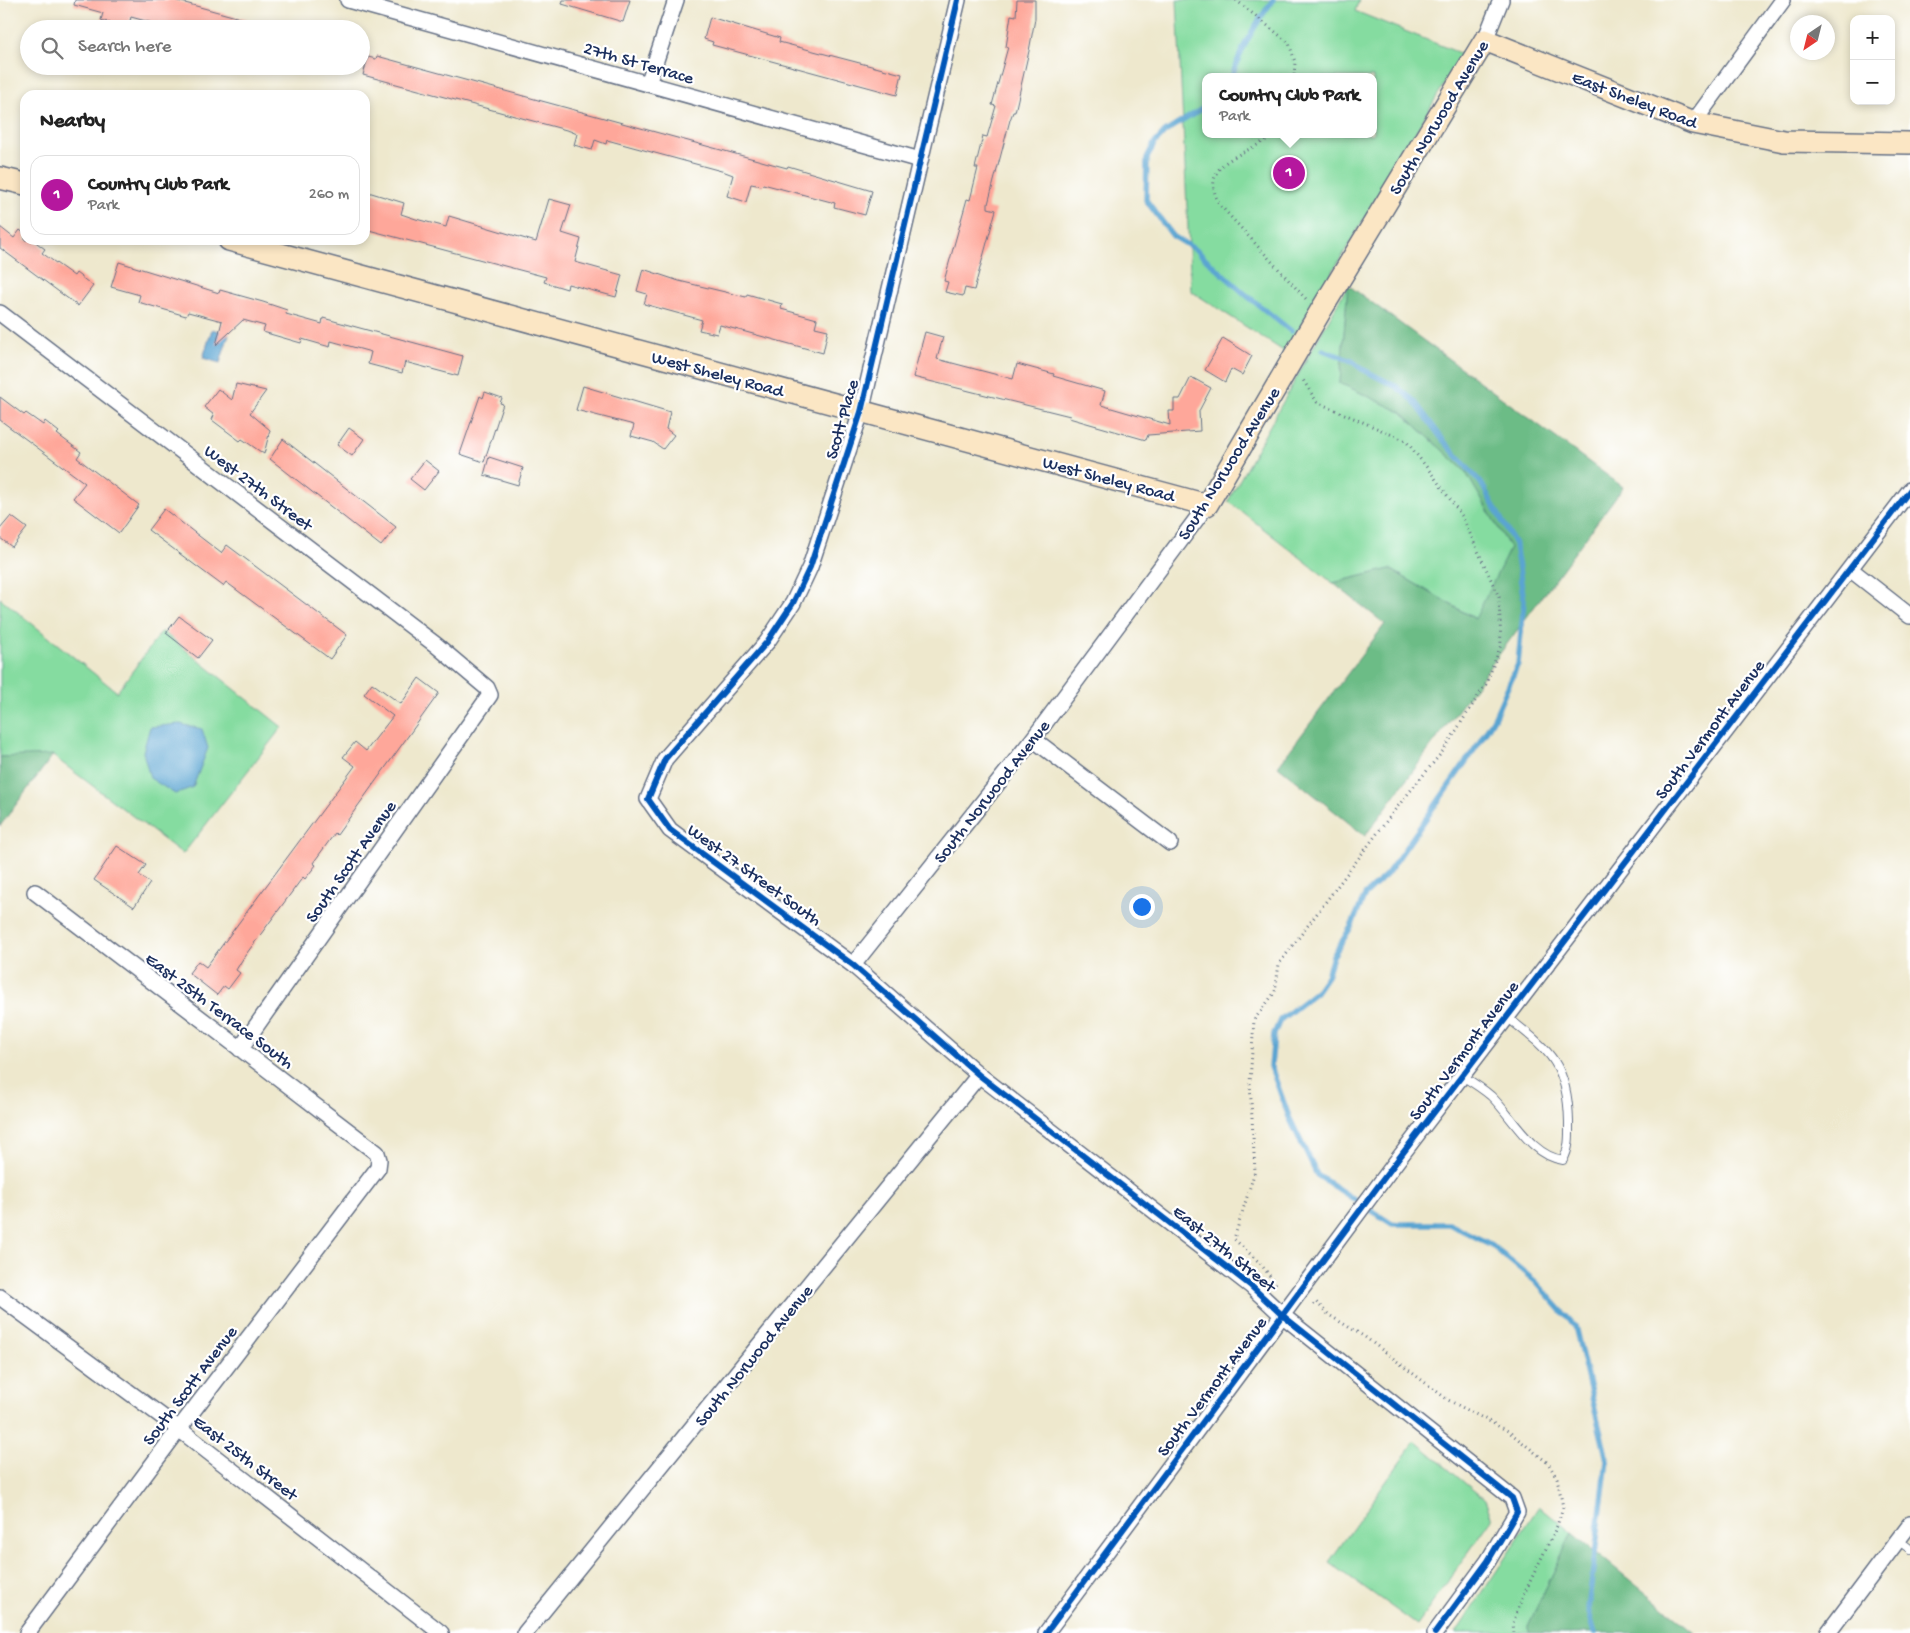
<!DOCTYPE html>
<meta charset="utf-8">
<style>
:root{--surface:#fff;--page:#f2f2f2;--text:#222;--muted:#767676;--line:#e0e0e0;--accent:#b5179e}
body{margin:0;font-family:"Gochi Hand",sans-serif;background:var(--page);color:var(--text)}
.controls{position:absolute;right:15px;top:15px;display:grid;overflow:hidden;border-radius:10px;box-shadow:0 2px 8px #0003}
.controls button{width:45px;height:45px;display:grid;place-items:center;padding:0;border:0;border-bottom:1px solid var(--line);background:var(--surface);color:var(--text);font:25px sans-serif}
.compass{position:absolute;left:1790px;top:15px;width:45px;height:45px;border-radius:50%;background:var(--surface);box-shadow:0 2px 8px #0003;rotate:215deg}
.you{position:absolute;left:1141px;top:906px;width:18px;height:18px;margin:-12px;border:4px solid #fff;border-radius:50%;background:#1a73e8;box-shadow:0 0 0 8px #1a73e833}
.badge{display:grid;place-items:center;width:32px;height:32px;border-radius:50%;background:var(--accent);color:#fff;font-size:16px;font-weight:700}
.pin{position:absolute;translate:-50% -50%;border:2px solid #fff;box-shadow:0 1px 5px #0006}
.popup{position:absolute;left:1202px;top:73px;width:175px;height:65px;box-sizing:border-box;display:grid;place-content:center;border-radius:10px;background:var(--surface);filter:drop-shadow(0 1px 4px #0005);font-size:16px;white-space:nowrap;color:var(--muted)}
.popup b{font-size:19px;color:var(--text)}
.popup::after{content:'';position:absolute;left:50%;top:100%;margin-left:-10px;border:10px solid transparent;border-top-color:var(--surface)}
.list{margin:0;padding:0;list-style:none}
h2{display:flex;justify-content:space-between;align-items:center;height:65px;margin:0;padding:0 20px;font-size:21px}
h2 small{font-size:16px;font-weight:400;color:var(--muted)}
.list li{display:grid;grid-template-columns:32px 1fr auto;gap:15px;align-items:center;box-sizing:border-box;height:80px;margin:0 10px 10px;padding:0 10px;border:1px solid var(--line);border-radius:15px}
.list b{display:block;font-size:19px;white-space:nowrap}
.list p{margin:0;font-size:16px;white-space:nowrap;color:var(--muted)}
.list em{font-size:16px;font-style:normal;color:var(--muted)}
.icon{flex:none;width:28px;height:28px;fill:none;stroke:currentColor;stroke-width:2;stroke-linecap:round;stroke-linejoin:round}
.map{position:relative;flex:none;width:1910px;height:1633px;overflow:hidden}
.search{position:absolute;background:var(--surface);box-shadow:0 2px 8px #0003;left:20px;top:20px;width:350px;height:55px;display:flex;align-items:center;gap:12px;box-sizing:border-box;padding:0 18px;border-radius:28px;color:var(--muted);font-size:19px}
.panel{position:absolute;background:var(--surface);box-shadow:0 2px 8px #0003;left:20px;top:90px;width:350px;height:155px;border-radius:15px}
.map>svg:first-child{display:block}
.green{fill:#85dca0;stroke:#50867f;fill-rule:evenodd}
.forest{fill:#6cbc86;stroke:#447672}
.water{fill:#5aa4d1;stroke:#3a6a98}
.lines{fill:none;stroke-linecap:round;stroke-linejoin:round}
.stream{stroke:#5aa4d1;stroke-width:5.5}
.building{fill:#fea79a}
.lane-casing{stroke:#657085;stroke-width:10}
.street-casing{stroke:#657085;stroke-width:18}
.secondary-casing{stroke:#657085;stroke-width:24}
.path{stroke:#657085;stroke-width:3;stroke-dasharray:1 4;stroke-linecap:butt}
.lane{stroke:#fff;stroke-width:8}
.street{stroke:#fff;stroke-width:15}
.secondary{stroke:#fbe6c4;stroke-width:21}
.cycleway-casing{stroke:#fff;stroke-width:9}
.cycleway{stroke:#0057b8;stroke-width:6}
.labels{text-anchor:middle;stroke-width:4.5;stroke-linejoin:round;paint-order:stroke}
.street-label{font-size:18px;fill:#1b2f5e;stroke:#fff}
</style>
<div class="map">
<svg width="1910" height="1633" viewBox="0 0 1910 1633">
<rect width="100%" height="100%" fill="#fff"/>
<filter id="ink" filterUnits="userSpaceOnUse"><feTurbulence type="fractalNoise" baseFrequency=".02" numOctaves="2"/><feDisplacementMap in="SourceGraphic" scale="10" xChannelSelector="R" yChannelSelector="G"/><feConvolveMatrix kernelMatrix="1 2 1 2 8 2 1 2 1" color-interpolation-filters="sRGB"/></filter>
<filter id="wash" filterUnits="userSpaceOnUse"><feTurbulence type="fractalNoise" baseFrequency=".0096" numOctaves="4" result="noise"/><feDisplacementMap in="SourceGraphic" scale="20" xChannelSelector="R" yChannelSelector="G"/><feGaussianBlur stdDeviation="1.12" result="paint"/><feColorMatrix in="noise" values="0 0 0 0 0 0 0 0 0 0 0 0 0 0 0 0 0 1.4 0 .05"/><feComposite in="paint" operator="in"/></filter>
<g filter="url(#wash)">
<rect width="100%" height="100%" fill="#eee8cd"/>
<!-- green -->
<path class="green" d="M 1177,0 L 1359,0 L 1355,11 L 1462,54 L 1285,352 L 1191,291 ZM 1205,77 L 1373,77 L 1373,134 L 1205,134 Z
M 1348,285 L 1340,383 L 1401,412 L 1465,471 L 1510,548 L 1476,619 L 1390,569 L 1333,583 L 1228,501 Z
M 0,598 L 117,692 L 162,631 L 282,727 L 183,854 L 53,756 L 0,757 Z
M 1415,1441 L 1485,1500 L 1492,1519 L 1417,1625 L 1329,1562 Z
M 1539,1506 L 1572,1533 L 1528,1626 L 1531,1633 L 1456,1633 Z"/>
<!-- forest -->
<path class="forest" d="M 1348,285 L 1623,487 L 1365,836 L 1278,766 L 1385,624 L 1333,583 L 1390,569 L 1475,619 L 1510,548 L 1465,471 L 1401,412 L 1340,383 Z
M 53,755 L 0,826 L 0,757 Z
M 1572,1533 L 1695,1633 L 1531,1633 L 1528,1626 Z"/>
<!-- water -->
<path class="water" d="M 212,329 L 229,334 L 220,363 L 203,358 Z
M 180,724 L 202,729 L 208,748 L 193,787 L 175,794 L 150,778 L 143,752 L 150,727 Z"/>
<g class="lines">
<!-- stream -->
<path class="stream" d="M 1232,77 C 1241,47 1255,25 1273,0
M 1205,107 L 1165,132 L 1154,144 L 1147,158 L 1146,200 L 1173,236 L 1196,250 L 1245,294 L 1291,331
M 1323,350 L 1352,361 L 1362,369 L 1397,387 L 1414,401 L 1443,440 L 1481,483 L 1515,544 L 1524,601 L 1518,664 L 1494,718 L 1479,743 L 1387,874 L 1365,895 L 1351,927 L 1333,956 L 1327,976 L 1316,992 L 1280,1020 L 1274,1034 L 1271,1067 L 1289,1117 L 1317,1175 L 1392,1224 L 1449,1224 L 1490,1244 L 1536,1282 L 1575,1326 L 1607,1460 L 1588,1609 L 1595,1633"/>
</g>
<g id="blocks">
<!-- building -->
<path class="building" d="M 75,0 L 174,0 L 262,24 L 261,29 L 195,29 L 181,25 L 180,29 L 175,29 L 131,17 L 128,28 L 101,20 L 103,13 L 74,5 Z
M 563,0 L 630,0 L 623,22 L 562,4 Z
M 1017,0 L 1035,0 L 1035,19 L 1029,51 L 1015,112 L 1013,112 L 1010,120 L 988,204 L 988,208 L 996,210 L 988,239 L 974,290 L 965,288 L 963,296 L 945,292 L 948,282 L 944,281 L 967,199 L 970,200 L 978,168 L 975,168 L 983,136 L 987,137 L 996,106 L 992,105 L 1008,47 L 1006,47 L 1011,15 L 1016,16 Z
M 710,17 L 780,38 L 779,42 L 902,74 L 897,95 L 712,45 L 713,42 L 704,39 Z
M 377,56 L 787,168 L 788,166 L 872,191 L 865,215 L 834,207 L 835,203 L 763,184 L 762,186 L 751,184 L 746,202 L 727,196 L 733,175 L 725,172 L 607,140 L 606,144 L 595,140 L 592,150 L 574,145 L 577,134 L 570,131 L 363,75 L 368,57 L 376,59 Z
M 365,191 L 404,203 L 401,214 L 416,219 L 446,227 L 449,216 L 536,242 L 549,199 L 571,205 L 562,233 L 581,239 L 575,262 L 622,275 L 616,297 L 568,284 L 567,289 L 544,282 L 546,277 L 365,229 Z
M 0,227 L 14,238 L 20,230 L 25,234 L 25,240 L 33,240 L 45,249 L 42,253 L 74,276 L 76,273 L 93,286 L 78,306 L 0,248 Z
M 119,262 L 219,293 L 220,290 L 263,302 L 287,310 L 286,314 L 322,324 L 323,318 L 463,356 L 458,376 L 405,362 L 402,373 L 368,364 L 371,352 L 331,341 L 330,347 L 302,339 L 301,343 L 263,332 L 265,326 L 243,320 L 216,345 L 222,321 L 188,312 L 186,316 L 138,302 L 140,295 L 111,287 Z
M 643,269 L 679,281 L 746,297 L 747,294 L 782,304 L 781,309 L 817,319 L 815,327 L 828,330 L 823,353 L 720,325 L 717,334 L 699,330 L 702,320 L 644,304 L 647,294 L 637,291 Z
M 925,332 L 943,337 L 937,359 L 1013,379 L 1017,364 L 1054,374 L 1053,376 L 1105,391 L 1101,405 L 1170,425 L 1169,411 L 1174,411 L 1174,399 L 1180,399 L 1191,377 L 1211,388 L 1199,411 L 1200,431 L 1148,435 L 1146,440 L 1069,418 L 1070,416 L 913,377 Z
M 1223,338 L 1252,356 L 1242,375 L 1231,369 L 1225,382 L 1205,370 Z
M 236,384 L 266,391 L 250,413 L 270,430 L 264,454 L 242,439 L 240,441 L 212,420 L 214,415 L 204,407 L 218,389 L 232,400 Z
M 583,386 L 670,412 L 666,429 L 674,435 L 663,449 L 653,442 L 631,436 L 634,425 L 576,410 Z
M 485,392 L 502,398 L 500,403 L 503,404 L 484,462 L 460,454 L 480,396 L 483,398 Z
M 0,397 L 24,415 L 26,413 L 43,425 L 45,421 L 59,432 L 57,434 L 81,452 L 77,458 L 139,505 L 119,533 L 73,498 L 85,483 L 0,420 Z
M 349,428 L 364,439 L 352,456 L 337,445 Z
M 283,439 L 396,527 L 381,546 L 270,459 Z
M 489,457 L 523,468 L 518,485 L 484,475 Z
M 425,460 L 439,471 L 424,490 L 410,479 Z
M 164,509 L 221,553 L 227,545 L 347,635 L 330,659 L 226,582 L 223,586 L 148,530 Z
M 11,516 L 27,528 L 12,547 L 0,538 L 0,529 Z
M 179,616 L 212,640 L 198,658 L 166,633 Z
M 419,678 L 439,693 L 337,835 L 335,833 L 313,863 L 316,865 L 305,879 L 303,877 L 244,957 L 236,970 L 240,973 L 228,989 L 224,986 L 217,995 L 189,973 L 198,961 L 206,967 L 355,766 L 343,757 L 355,742 L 366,751 L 393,716 L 364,694 L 372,683 L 401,704 Z
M 117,846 L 146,865 L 139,875 L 150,883 L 134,907 L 94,880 Z"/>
</g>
</g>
<g filter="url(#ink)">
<use href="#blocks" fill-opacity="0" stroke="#657085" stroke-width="1"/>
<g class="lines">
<defs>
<path id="lane" d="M 1462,1076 C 1472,1082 1483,1089 1491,1096 C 1513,1117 1531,1156 1563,1160 C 1570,1147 1569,1136 1569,1122 C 1568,1064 1550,1051 1507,1017
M 1898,1540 L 1910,1549"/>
<path id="street" d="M 348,0 L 920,160
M 958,0 L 861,412 L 810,567 L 793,603 L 767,642 L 665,759 L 648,799 L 670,830 L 853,965 L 979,1075 L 1251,1286 L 1282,1315 L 1512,1498 L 1517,1512 L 1488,1561 L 1435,1633
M 1485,40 L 1501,0
M 648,84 L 676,0
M 1693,123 L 1783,0
M 0,313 L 436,645 L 487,688 L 490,695 L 240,1049
M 1850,569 L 1910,616
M 1033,739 L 1170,843
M 853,965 L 1033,739 L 1207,505
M 0,1297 L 179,1429 L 441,1633
M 27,1633 L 179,1429 L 378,1168 L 379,1160 L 377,1153 L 35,892
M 525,1633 L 979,1075
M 1046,1633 L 1396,1162 L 1910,490
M 1828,1633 L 1910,1524"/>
<path id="secondary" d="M 0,178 L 25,184
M 229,240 L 1207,505 L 1320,312 L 1485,40 L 1693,123 L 1784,141 L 1910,143"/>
</defs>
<!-- lane casing -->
<use href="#lane" class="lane-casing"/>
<!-- street casing -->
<use href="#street" class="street-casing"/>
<!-- secondary casing -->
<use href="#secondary" class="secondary-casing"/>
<!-- path -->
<path class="path" d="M 1236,0 L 1289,43 L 1295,62 L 1294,77
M 1274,134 C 1249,156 1197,159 1219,204 L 1306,299
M 1276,1284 L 1260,1263 L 1234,1239 L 1255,1171 L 1250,1083 L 1254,1020 L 1275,992 L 1279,964 L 1394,811 L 1443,751 L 1486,684 L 1501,645 L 1499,597 L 1462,516 L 1432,474 L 1406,441 L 1317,402 L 1303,380
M 1313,1305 L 1316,1302 L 1329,1315 L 1365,1337 L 1448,1400 L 1508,1431 L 1548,1463 L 1557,1478 L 1563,1507 L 1557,1526 L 1523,1596 L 1513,1623 L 1514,1633"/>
<!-- lane -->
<use href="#lane" class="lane"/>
<!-- street -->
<use href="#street" class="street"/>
<!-- secondary -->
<use href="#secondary" class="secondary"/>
<defs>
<path id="cycleway" d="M 958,0 L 861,412 L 810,567 L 793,603 L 767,642 L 665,759 L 648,799 L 670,830 L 853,965 L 979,1075 L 1251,1286 L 1282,1315 L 1512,1498 L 1517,1512 L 1488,1561 L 1435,1633
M 1046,1633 L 1396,1162 L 1910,490"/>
</defs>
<!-- cycleway casing -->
<use href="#cycleway" class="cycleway-casing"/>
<!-- cycleway -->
<use href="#cycleway" class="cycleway"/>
</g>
</g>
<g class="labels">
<!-- street labels -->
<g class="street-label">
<text transform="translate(639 62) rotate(16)" y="6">27th St Terrace</text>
<text transform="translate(1635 99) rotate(21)" y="6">East Sheley Road</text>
<text transform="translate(1438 117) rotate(-59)" y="6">South Norwood Avenue</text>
<text transform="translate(718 373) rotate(15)" y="6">West Sheley Road</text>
<text transform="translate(841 419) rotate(-74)" y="6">Scott Place</text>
<text transform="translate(1228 463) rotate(-58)" y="6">South Norwood Avenue</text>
<text transform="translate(1109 478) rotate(15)" y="6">West Sheley Road</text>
<text transform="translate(259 487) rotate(37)" y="6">West 27th Street</text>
<text transform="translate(1709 729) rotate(-53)" y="6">South Vermont Avenue</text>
<text transform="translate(991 791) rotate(-52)" y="6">South Norwood Avenue</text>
<text transform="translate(350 861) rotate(-55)" y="6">South Scott Avenue</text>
<text transform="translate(755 874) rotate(36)" y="6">West 27 Street South</text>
<text transform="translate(220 1010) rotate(37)" y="6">East 25th Terrace South</text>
<text transform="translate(1463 1050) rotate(-53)" y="6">South Vermont Avenue</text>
<text transform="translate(1225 1248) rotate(39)" y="6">East 27th Street</text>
<text transform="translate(753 1355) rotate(-51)" y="6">South Norwood Avenue</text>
<text transform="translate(189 1385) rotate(-53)" y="6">South Scott Avenue</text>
<text transform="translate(1211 1386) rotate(-53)" y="6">South Vermont Avenue</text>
<text transform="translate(246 1457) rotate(38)" y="6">East 25th Street</text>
</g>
</g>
</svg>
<div class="controls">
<button>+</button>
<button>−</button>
</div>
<svg class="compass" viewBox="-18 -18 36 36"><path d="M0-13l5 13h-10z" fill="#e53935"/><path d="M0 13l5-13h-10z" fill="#767676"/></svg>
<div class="you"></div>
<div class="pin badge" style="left:1289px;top:173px">1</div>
<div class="popup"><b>Country Club Park</b>Park</div>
<div class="search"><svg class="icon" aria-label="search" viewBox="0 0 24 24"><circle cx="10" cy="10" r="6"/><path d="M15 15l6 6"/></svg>Search here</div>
<section class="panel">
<h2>Nearby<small></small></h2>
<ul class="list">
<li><span class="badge">1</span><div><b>Country Club Park</b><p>Park</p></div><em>260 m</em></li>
</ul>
</section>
</div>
